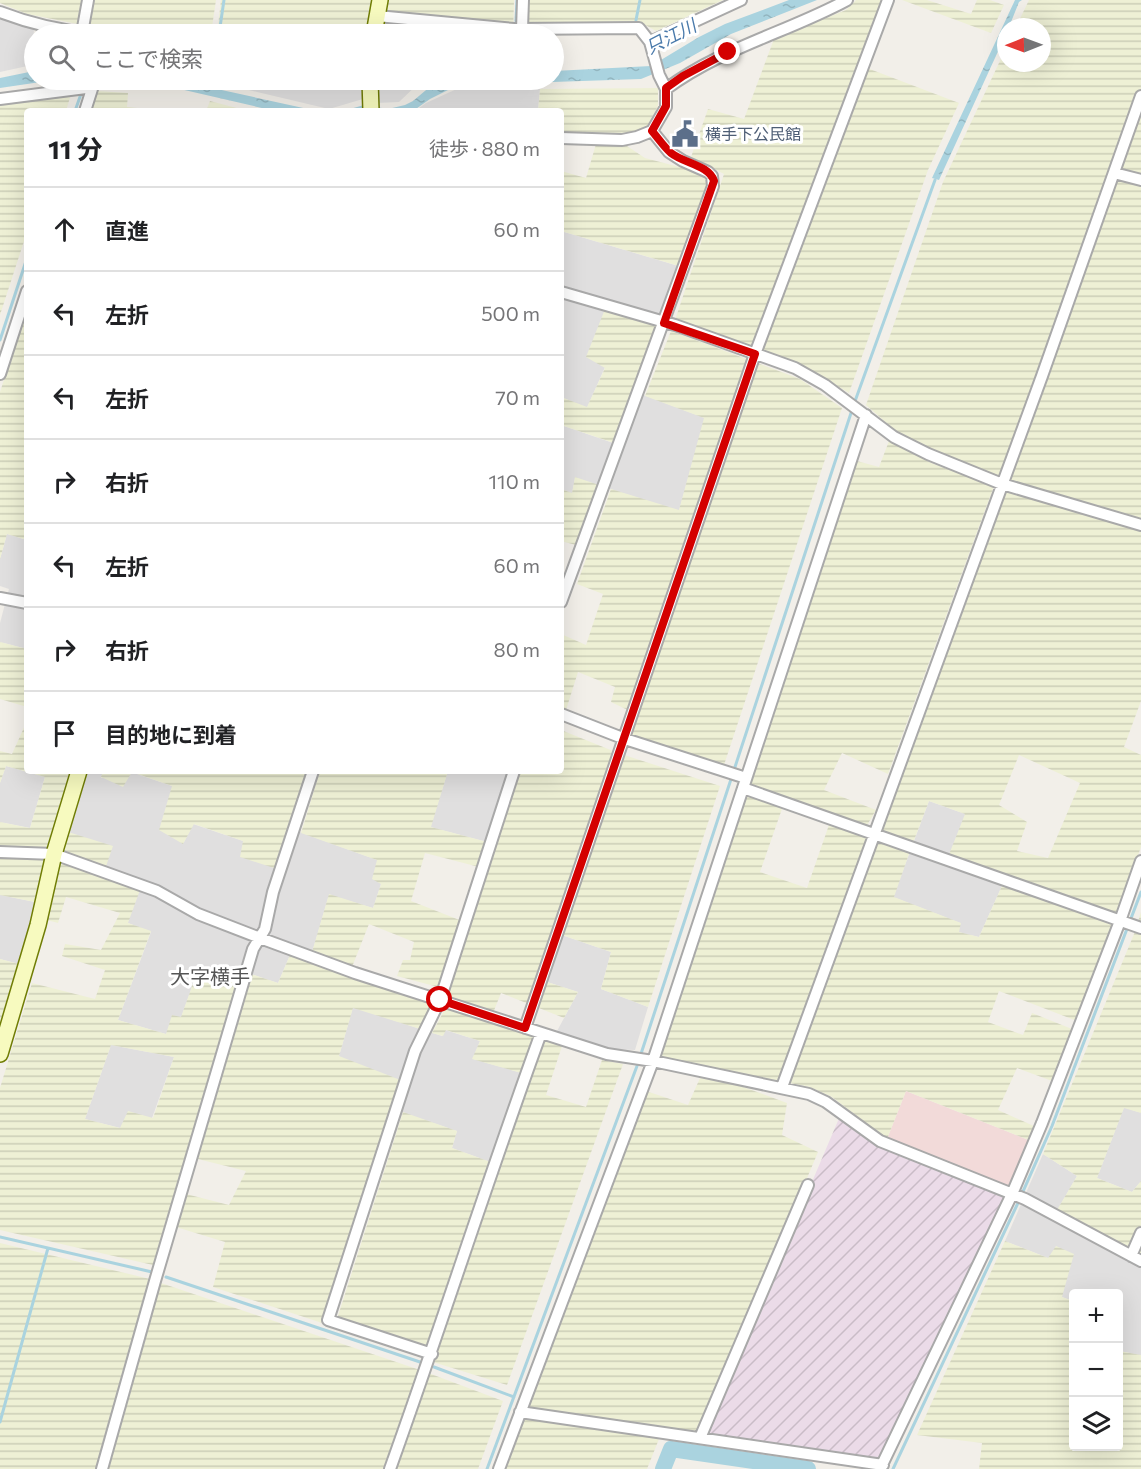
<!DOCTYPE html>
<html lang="ja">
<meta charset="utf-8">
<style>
:root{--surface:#fff;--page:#f2f2f2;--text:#202124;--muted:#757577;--line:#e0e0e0}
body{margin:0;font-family:Commissioner,"Noto Sans JP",sans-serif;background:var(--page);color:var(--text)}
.controls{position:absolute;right:18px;bottom:18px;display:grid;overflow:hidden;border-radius:6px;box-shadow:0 6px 24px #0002}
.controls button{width:54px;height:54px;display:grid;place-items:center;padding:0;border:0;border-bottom:2px solid var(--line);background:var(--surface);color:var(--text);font:30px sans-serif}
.compass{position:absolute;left:997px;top:18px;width:54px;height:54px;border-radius:50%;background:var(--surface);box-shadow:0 6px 24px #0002;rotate:269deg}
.stop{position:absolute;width:18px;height:18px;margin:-14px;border:4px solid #d40000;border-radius:50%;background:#fff}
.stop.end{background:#d40000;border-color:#fff;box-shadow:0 2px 6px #0008}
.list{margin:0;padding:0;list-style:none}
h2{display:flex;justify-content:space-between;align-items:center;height:78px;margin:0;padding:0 24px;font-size:26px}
h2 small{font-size:20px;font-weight:400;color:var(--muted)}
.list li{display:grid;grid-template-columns:39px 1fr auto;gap:18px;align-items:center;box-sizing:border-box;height:84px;padding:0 24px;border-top:2px solid var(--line)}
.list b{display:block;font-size:22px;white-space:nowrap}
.list em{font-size:20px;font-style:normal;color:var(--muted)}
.icon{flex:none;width:33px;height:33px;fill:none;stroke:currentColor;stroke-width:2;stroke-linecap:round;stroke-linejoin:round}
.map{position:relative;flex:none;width:1141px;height:1469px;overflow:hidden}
.search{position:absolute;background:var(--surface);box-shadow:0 6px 24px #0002;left:24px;top:24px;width:540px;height:66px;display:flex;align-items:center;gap:15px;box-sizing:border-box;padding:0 21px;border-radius:33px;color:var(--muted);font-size:22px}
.panel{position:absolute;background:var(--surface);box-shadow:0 6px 24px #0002;left:24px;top:108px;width:540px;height:666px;border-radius:6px}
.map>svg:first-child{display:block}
.residential{fill:#e0dfdf}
.commercial{fill:#f2dad9}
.industrial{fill:url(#industrial-furrows)}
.farmland{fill:url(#farmland-rules);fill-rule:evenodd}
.water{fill:url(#water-ripples)}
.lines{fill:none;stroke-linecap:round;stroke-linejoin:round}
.stream{stroke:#aad3df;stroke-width:3}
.river{stroke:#aad3df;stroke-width:16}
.street-casing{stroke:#a9a9a9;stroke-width:14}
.secondary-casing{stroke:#707d05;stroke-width:18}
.street{stroke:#fff;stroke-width:10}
.secondary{stroke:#f7fabf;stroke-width:15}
.route{stroke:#d40000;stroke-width:8}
.labels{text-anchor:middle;stroke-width:6;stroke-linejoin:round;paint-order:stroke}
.service-label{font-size:16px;fill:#4e5e75;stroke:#fff;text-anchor:start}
.water-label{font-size:18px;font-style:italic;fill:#4a7aab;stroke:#fff}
.quarter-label{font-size:20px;fill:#555;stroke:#fff}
</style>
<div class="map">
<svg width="1141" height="1469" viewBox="0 0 1141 1469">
<defs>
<pattern id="industrial-furrows" width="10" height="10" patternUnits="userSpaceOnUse" patternTransform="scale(1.5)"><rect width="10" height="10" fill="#ebdbe8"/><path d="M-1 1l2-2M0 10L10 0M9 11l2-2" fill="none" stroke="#c9bcc7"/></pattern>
<pattern id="farmland-rules" width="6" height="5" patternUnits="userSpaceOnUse" patternTransform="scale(1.5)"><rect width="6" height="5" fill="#eef0d5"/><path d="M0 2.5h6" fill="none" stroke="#ccceb7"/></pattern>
<pattern id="water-ripples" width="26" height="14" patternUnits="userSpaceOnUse" patternTransform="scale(1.5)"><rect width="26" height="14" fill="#aad3df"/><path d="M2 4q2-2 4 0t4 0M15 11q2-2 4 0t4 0" fill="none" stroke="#92b5bf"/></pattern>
</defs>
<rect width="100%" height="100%" fill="#f2efe9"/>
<!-- residential -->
<path class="residential" d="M 0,17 L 34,27 L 32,65 L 0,72 Z
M 229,80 L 362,80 L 363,99 L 329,109 L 228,85 Z
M 375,80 L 422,80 L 399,102 L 377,103 Z
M 491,81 L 540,89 L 538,111 L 415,111 L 426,103 L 461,87 Z
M 561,231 L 685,268 L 666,327 L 605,367 L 587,408 L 561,397 Z
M 636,392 L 705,418 L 679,511 L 575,478 L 572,493 L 561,489 L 561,425 L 616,444 Z
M 7,534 L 27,540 L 27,649 L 0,642 L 0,623 L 9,589 L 0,586 L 0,559 Z
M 6,766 L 45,777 L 30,828 L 0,822 L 0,783 Z
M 85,771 L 103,771 L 101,778 L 131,772 L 172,786 L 183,844 L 193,824 L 243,841 L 289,828 L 377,860 L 381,884 L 373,908 L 329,895 L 309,963 L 290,955 L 278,983 L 251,974 L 244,987 L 199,967 L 181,1018 L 166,1034 L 118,1020 L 151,932 L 128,923 L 103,875 L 65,831 Z
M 448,771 L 518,771 L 495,844 L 430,827 Z
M 929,801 L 965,814 L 1005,879 L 979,937 L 958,932 L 960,923 L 893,897 Z
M 0,895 L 35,902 L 19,964 L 0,959 Z
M 556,933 L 611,952 L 601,989 L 648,1007 L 635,1050 L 609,1049 L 556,1033 L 578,992 L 538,979 Z
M 353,1007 L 442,1036 L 445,1030 L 480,1041 L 473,1059 L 529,1075 L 496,1164 L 452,1148 L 457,1131 L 394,1110 L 339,1056 Z
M 111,1045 L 174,1057 L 152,1118 L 120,1128 L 85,1119 Z
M 1124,1107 L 1141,1113 L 1141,1181 L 1132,1192 L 1097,1178 Z
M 1043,1154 L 1077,1176 L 1053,1218 L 1141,1268 L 1141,1355 L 1119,1351 L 1118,1294 L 1074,1294 L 1073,1301 L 1062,1297 L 1048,1258 L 1005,1241 Z"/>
<!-- commercial -->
<path class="commercial" d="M 906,1091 L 1031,1141 L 1011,1190 L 887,1139 Z"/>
<!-- industrial -->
<path class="industrial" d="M 840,1116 L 880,1145 L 1006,1197 L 880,1461 L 704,1436 Z"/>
<!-- farmland -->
<path class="farmland" d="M 0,0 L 82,0 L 78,24 L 27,14 L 0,3 Z
M 93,0 L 216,0 L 211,34 L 160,34 L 88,26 Z
M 221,0 L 372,0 L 366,34 L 335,32 L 335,34 L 217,34 Z
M 387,0 L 514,0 L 513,34 L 445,34 L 443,31 L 409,33 L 409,34 L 381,34 Z
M 528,0 L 723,0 L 656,31 L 638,21 L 526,24 Z
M 856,0 L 893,0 L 867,68 L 959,103 L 928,170 L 849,393 L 801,364 L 675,320 L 724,174 L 691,157 L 708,109 L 744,119 L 774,39 L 846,10 Z
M 902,0 L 927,0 L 971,14 L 977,0 L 990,0 L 1004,5 L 991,33 Z
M 1029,0 L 1141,0 L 1141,518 L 1013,482 L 937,452 L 898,433 L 866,405 L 943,182 L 1006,48 L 1006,63 L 1042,63 L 1042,27 L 1016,27 Z
M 658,88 L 658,106 L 647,127 L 625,135 L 561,133 L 561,111 L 538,111 L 540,89 Z
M 98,91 L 128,93 L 127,107 L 158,110 L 91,111 Z
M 71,94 L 66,111 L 27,111 L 27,232 L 0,315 L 0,102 Z
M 210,101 L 248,111 L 206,111 Z
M 596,144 L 627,146 L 645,158 L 706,174 L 711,184 L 679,266 L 561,231 L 561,171 L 586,178 Z
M 27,309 L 27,540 L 7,534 L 0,559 L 0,392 Z
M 605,309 L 659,325 L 617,444 L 561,425 L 561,397 L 587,407 L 605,368 L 586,357 Z
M 671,331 L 800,379 L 842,408 L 724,765 L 629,736 L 636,714 L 611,702 L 615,687 L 578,672 L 566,710 L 561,708 L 561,634 L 586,645 L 603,594 L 577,584 L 611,489 L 679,510 L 704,418 L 645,396 Z
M 889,441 L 931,463 L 994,486 L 888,774 L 842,753 L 824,790 L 876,810 L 866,827 L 749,785 L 857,461 L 879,467 Z
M 575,477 L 599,485 L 576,545 L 561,541 L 561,489 L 572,493 Z
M 1005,491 L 1141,531 L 1141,701 L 1124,747 L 1141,755 L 1141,847 L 1077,1021 L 999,991 L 988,1022 L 1023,1035 L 1032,1013 L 1072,1029 L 1052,1081 L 1017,1068 L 998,1110 L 1036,1127 L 1031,1141 L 906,1091 L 887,1139 L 832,1097 L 810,1087 L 659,1057 L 747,793 L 783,806 L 760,872 L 807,888 L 830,822 L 910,851 L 894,897 L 961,923 L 959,932 L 979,937 L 1005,879 L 948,857 L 965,814 L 929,801 L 913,843 L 880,830 ZM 1019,755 L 1080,783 L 1048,858 L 1017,851 L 1027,822 L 999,805 Z
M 0,642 L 27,649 L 27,707 L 0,699 Z
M 27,721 L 27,771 L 70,771 L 47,849 L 0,849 L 0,822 L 30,828 L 45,777 L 6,766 L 0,783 L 0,751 L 12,754 Z
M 561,730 L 618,753 L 720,786 L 648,1007 L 601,989 L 611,952 L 556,933 L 538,979 L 578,992 L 564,1018 L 501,993 L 493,1013 L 446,995 L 518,771 L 561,771 Z
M 103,771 L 308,771 L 274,868 L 240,857 L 243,841 L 194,824 L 183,844 L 159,830 L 172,786 L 132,772 L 123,787 L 101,777 Z
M 320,771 L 448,771 L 431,827 L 487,842 L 479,867 L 425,853 L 411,901 L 462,921 L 438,987 L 397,976 L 403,960 L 410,960 L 414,942 L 369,924 L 352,967 L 312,952 L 329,894 L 373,908 L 381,884 L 372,879 L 377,860 L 301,833 Z
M 65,831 L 113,846 L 103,875 L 140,890 L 128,923 L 151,931 L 118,1020 L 166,1034 L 172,1015 L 181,1017 L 199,967 L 237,984 L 153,1265 L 0,1230 L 0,1088 L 32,983 L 95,999 L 105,970 L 62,956 L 65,944 L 101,950 L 120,913 L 66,897 L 58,923 L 47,920 ZM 111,1045 L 174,1057 L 153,1118 L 128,1111 L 120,1128 L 85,1119 Z
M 0,857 L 42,857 L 45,863 L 35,902 L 0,895 Z
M 1141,912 L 1141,1113 L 1124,1108 L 1097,1178 L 1132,1192 L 1141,1181 L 1141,1225 L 1138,1231 L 1141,1232 L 1141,1256 L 1057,1210 L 1077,1176 L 1043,1154 L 1134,934 Z
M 290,955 L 351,977 L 434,1003 L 420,1029 L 353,1008 L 339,1056 L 403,1081 L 322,1323 L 213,1287 L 225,1242 L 176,1227 L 186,1194 L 229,1205 L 246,1171 L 198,1159 L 244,987 L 251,974 L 278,983 Z
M 0,959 L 19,964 L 0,1027 Z
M 446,1007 L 562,1046 L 546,1095 L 586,1107 L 602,1060 L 623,1064 L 507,1385 L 433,1362 L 436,1353 L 337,1319 L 403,1112 L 457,1131 L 452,1148 L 496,1164 L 528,1075 L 472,1059 L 480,1041 L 446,1030 L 443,1036 L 432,1033 Z
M 700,1078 L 738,1085 L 787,1103 L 782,1135 L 818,1152 L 699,1435 L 663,1429 L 647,1469 L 505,1469 L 646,1091 L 688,1105 Z
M 1005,1241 L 1048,1258 L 1056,1246 L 1074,1254 L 1062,1297 L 1073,1301 L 1074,1446 L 1118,1446 L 1119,1351 L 1141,1355 L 1141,1469 L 979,1469 L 982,1443 L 917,1435 Z
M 0,1243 L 150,1279 L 96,1469 L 0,1469 Z
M 161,1283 L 423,1371 L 503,1401 L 478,1469 L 108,1469 Z"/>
<!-- water -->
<path class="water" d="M 789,0 L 817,0 L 731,34 L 680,63 L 641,79 L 523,83 L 504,80 L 554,80 L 554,71 L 651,66 L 699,37 L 725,24 Z
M 1015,0 L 1022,0 L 1019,2 L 1009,27 L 1006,27 L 1006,34 L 939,180 L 932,178 Z
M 34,71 L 34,80 L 54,80 L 0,88 L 0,78 Z
M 105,80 L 176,80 L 317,111 L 275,111 L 180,89 Z
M 438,80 L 468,80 L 430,99 L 413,111 L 343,111 L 364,105 L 388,109 L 405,105 L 413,101 Z"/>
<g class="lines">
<!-- stream -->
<path class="stream" d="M 636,20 L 640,0
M 516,21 L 517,0
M 219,34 L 224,0
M 81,82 L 81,80
M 75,111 L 81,94
M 0,340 L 27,258
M 854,404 L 935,180
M 0,1237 L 152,1272
M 166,1277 L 423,1363
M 434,1367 L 514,1397
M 0,1422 L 48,1248
M 487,1469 L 637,1066 L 852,410
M 893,1469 L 1017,1205 L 1052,1126 L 1141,892"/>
<!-- river -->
<path class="river" d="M 663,1469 L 671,1449 L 808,1469"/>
<defs>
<path id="street" d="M 0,12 C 31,24 62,31 95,34
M 377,16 L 514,29 L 639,28 L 650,42 L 659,75 L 666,89 L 666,107 L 652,131 L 637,137 L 622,140 L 561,138
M 522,29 L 523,0
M 82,33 L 88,0
M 650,42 L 741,0
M 666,89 C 721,48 788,32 847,0
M 0,99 L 86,88 L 92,89 L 85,111
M 1114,173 L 1141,180
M 561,292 L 675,325 L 795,368 L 825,385 L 894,437 L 928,454 L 1002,484 L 1141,525
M 0,374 L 27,291
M 0,598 L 27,603
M 561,602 L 713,186 L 712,176 L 708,172 L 683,161 L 669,152 L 652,131
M 561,714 L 625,739 L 746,778
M 743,788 L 1141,928
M 0,852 L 54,854 L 157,891 L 198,914 L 260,938 L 355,973 L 607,1054 L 653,1061 L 809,1094 L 826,1102 L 880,1141 L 1025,1199 L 1141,1261
M 525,1028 L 755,354 L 888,0
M 782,1087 L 1042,376 L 1141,96
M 1131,1256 L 1141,1233
M 432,1354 L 328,1320 L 415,1051 L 440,1000 L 514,771
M 520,1412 L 883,1465
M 700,1438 L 808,1185
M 102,1469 L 155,1281 L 253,949 L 265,929 L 273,892 L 313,771
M 390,1469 C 442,1324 488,1178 541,1033
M 499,1469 L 653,1061 L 866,415
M 880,1469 L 1012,1194 L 1042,1123 L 1120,921 L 1141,861"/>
<path id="secondary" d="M 374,34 L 380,0
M 370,80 L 371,111
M 0,1054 L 38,925 L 54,854 L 79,771"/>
</defs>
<!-- street casing -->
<use href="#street" class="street-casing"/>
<!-- secondary casing -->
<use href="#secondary" class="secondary-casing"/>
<!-- street -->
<use href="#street" class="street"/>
<!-- secondary -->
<use href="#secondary" class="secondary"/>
</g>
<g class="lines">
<!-- route -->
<path class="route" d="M 440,1000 L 525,1028 L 755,354 L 664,323 L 714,181 C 709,165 683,163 671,153 C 664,147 658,138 652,131 L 666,106 L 666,88 L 683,76 L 728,52"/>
</g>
<!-- icons -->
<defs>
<symbol id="civic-bare" viewBox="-9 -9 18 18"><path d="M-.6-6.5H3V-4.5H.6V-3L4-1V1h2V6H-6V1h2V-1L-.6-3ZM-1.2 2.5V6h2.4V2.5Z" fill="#5c6f8a" stroke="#fff" stroke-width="2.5" paint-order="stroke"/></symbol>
</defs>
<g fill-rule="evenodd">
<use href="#civic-bare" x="666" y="115" width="38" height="38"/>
</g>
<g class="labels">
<!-- service labels -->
<g class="service-label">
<text x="705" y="140">横手下公民館</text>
</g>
<!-- water labels -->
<g class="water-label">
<text transform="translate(671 37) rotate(-27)" y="6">只江川</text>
</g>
<!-- quarter labels -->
<g class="quarter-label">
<text x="210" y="984">大字横手</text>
</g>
</g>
</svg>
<div class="controls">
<button>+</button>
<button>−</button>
<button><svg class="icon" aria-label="layers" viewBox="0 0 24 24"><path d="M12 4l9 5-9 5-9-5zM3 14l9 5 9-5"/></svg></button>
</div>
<svg class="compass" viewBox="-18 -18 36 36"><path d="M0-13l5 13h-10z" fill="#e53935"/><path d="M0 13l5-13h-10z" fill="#757577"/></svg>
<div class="stop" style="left:440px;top:1000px"></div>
<div class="stop end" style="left:728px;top:52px"></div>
<div class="search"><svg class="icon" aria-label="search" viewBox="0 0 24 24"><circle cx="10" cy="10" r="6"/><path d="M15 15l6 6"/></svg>ここで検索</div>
<section class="panel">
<h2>11 分<small>徒歩 · 880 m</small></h2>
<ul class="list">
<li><svg class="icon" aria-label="ahead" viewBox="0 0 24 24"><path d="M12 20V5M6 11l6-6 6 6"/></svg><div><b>直進</b></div><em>60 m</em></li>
<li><svg class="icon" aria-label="left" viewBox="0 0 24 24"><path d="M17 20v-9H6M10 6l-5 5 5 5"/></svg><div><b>左折</b></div><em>500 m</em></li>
<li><svg class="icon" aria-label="left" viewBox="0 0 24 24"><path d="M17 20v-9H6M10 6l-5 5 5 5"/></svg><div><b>左折</b></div><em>70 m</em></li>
<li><svg class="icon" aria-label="right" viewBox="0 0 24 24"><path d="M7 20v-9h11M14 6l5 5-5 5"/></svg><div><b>右折</b></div><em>110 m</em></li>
<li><svg class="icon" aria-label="left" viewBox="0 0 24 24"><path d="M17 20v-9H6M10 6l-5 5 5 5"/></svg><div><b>左折</b></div><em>60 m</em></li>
<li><svg class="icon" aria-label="right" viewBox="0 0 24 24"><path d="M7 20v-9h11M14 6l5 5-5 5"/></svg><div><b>右折</b></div><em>80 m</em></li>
<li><svg class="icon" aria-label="arrive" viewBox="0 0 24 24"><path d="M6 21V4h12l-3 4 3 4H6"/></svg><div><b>目的地に到着</b></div></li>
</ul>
</section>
</div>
